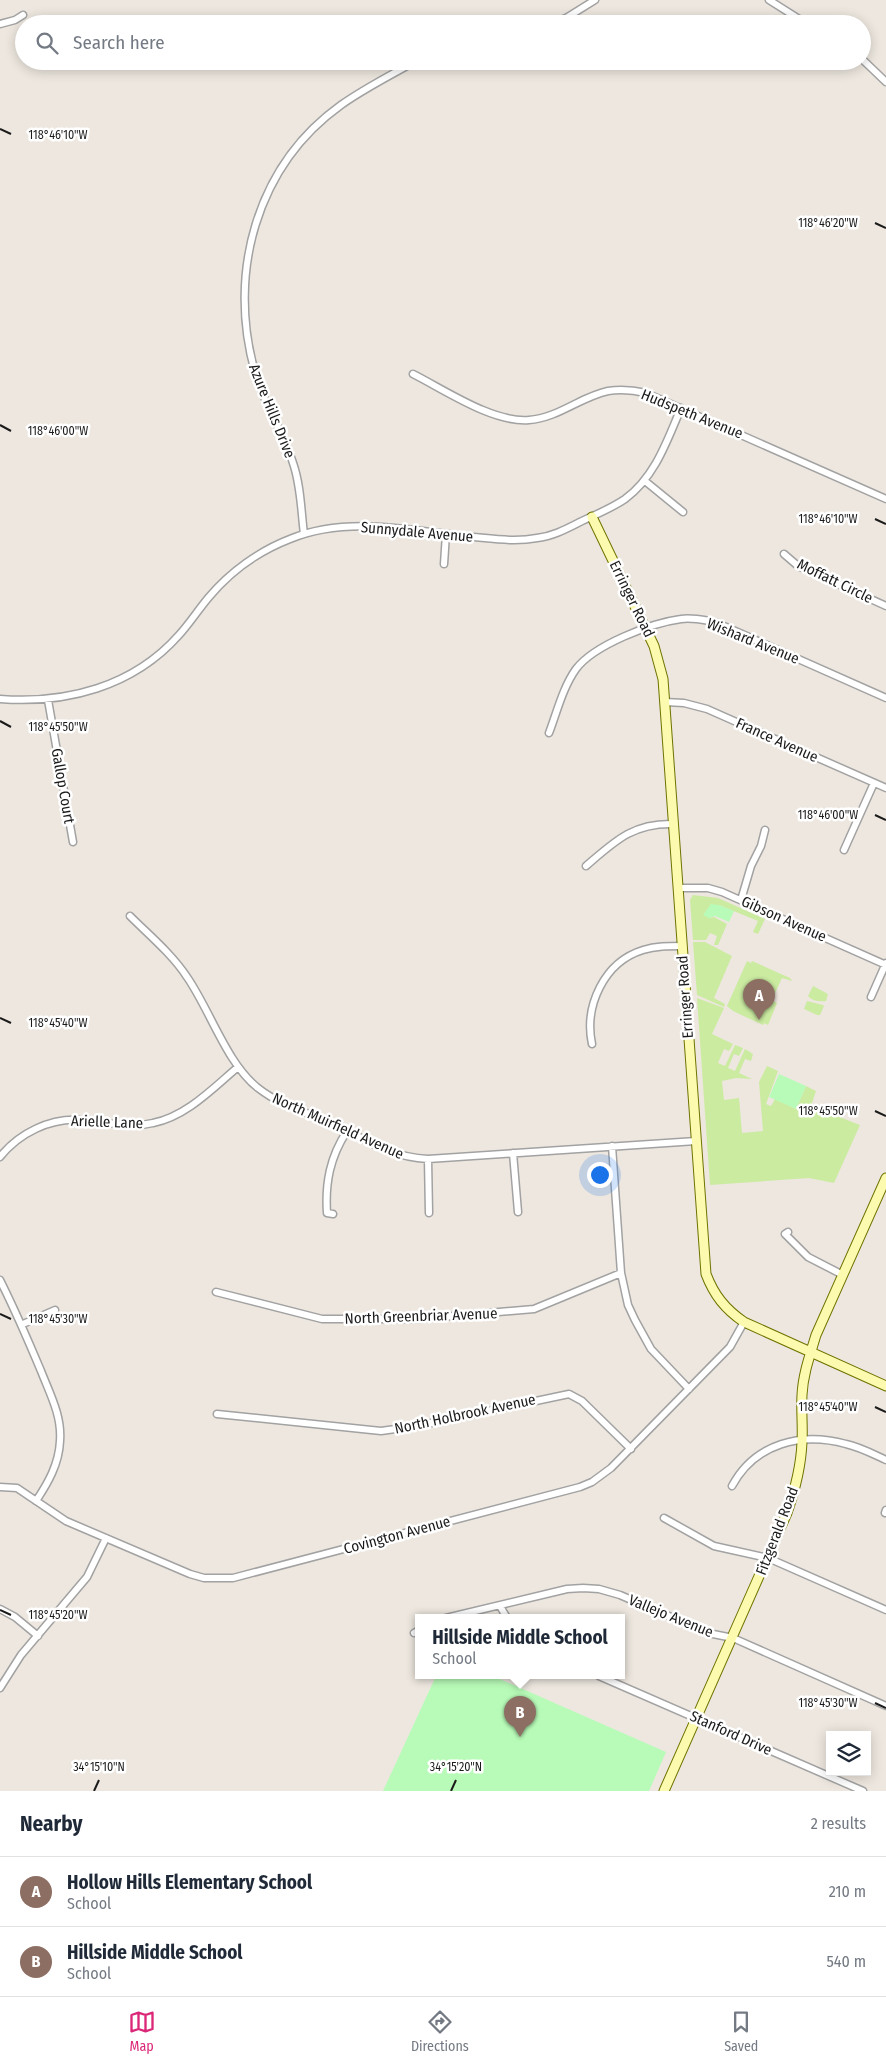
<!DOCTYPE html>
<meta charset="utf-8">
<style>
:root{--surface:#fff;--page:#f6f6f7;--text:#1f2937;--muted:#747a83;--line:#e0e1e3;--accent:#db2777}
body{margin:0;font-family:"Fira Sans Condensed",sans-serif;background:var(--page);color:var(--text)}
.controls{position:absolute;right:15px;bottom:15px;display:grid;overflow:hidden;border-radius:0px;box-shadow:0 2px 12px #0003}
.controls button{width:45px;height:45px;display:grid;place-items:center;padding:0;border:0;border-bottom:1px solid var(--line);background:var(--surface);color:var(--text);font:25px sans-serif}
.you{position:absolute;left:599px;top:1174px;width:18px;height:18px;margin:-12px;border:4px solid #fff;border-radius:50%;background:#1a73e8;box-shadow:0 0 0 8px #1a73e833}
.badge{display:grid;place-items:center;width:32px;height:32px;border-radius:50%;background:var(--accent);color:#fff;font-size:16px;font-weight:700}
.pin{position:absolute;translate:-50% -41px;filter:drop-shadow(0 1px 2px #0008)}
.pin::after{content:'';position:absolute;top:26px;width:18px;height:15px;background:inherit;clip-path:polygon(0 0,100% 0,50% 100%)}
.popup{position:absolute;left:415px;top:1614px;width:210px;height:65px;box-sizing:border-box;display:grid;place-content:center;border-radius:0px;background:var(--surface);filter:drop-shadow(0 1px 4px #0005);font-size:16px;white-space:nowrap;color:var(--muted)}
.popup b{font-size:19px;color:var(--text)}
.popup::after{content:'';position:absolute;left:50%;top:100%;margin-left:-10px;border:10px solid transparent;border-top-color:var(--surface)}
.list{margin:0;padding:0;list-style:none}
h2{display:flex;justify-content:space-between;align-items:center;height:65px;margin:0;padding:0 20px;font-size:21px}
h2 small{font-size:16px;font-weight:400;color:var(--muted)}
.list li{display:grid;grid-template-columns:32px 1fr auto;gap:15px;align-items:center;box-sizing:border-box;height:70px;padding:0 20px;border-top:1px solid var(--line)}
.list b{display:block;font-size:19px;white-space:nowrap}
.list p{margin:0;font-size:16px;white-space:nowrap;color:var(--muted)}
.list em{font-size:16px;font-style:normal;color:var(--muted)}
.icon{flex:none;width:28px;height:28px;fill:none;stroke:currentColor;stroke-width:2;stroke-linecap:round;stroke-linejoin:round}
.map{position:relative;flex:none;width:886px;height:1791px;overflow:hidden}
.search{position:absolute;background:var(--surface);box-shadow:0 2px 12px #0003;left:15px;right:15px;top:15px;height:55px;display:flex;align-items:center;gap:12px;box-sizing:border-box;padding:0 18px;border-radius:28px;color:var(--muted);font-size:19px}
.sheet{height:205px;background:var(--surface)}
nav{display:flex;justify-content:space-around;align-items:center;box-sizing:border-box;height:70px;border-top:1px solid var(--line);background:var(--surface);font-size:14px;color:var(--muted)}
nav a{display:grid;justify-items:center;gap:2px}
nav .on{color:var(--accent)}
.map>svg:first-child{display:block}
.grass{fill:#cbeba1}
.park{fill:#b8fbb8}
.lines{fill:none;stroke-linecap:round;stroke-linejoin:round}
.street-casing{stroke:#a2a2a2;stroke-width:9}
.secondary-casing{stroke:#6f7300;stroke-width:11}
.street{stroke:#fff;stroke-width:6}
.secondary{stroke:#fcfaae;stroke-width:9}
.ticks{fill:none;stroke:#1b1b1b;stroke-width:2}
.labels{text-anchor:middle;stroke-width:5;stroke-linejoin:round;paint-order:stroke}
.street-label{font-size:15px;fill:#1b1b1b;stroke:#fff}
.ticks-label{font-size:12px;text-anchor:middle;fill:#1b1b1b;stroke:#fff;stroke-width:5;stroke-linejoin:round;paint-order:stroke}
</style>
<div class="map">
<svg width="886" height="1791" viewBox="0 0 886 1791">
<rect width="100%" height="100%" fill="#ede7df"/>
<!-- grass -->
<path class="grass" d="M 693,895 L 718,898 L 765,919 L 758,934 L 753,932 L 758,921 L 719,905 L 709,918 L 714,917 L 727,924 L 718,945 L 714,945 L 717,936 L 710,933 L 706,940 L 693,940 L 690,900 Z
M 693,942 L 705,942 L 732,956 L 714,998 L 725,1004 L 724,1007 L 697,995 Z
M 747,961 L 751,963 L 752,961 L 790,978 L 792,981 L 782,978 L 772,1000 L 777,1003 L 768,1025 L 764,1023 L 763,1025 L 733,1011 L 727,1006 Z
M 813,986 L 828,994 L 826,1001 C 821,1002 812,1001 808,996 Z
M 697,998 L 724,1008 L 712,1034 L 733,1044 L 729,1051 L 724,1049 L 718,1063 L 725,1066 L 735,1045 L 743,1048 L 739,1056 L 734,1054 L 728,1068 L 735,1071 L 745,1049 L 753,1054 L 751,1061 L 745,1059 L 739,1073 L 752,1079 L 736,1078 L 722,1081 L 724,1100 L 739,1098 L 742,1133 L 763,1131 L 759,1082 L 767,1066 L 778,1071 L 766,1104 L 771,1106 L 775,1099 L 796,1109 L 806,1086 L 816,1091 L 811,1106 L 860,1125 L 834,1183 L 809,1178 L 710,1185 Z
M 807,1001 L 823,1005 L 824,1006 L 820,1015 L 817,1015 L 804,1009 Z"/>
<!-- park -->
<path class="park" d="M 711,904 L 719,905 L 734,911 L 729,922 L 715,916 L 709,918 L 703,915 Z
M 779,1074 L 806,1086 L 796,1109 L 769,1097 Z
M 436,1676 L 493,1676 L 666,1752 L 649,1791 L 383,1791 Z"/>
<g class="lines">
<defs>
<path id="street" d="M 769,0 L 807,24
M 0,24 L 15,20 L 23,15
M 551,24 L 566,18 L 595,0
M 862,59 L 886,82
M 413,374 C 445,390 493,423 529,420 C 558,418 580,397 608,391 C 621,389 633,390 646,393 L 886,499
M 645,481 L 683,512
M 304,534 C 301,511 301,486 293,463 C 283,432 264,404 255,372 C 227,274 256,166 341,105 C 365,88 391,75 416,61
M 784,554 L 798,566 L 886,606
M 444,564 L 446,534
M 0,699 C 66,704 133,687 179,635 C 190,623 198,610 209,597 C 230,572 259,551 290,539 C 347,515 414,531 473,537 C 495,539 516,542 537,538 C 554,536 568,528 582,521 C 597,514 612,508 625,499 C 655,477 667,441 681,408
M 48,700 L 73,842
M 665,702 L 684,703 L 707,709 L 886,788
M 549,733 C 557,712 563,687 576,669 C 594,645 651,623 681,619 C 692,617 703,620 715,622 L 886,698
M 844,850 L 874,783
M 586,866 C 615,841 633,823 673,824
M 678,888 L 708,888 L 722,892 L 886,965
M 741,900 L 751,866 L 761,846 L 765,830
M 130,916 C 149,935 172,954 187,977 C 210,1010 227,1064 258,1088 C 282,1107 313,1114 340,1127 C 371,1143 392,1157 428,1159 L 696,1141
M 871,997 L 886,963
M 592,1044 C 584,1006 604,962 643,950 C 656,946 668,946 682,946
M 612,1146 L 621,1273 L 628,1305 L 635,1320 L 651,1349 L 689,1389
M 513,1153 L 518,1212
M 0,1157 C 19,1133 50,1118 80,1120 C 105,1121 129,1129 153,1123 C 187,1116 213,1088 238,1067
M 428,1159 L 429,1213
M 333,1214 L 327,1213 C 325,1183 330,1157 347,1131
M 788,1232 L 785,1234 L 808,1257 L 843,1275
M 0,1280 C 15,1310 28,1340 41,1371 C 50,1394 62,1416 60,1441 C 59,1464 48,1483 36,1501
M 216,1292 L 322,1319 L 419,1319 L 534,1309 L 621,1273
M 23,1324 L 55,1310
M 217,1414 L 381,1431 L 417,1426 L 569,1394 L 582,1401 L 631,1449
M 732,1486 C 755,1443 801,1432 846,1444 C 860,1447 873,1454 886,1460
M 0,1487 L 17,1488 L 66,1521 L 190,1574 L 204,1578 L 233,1578 L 580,1487 L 592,1482 L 611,1468 L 730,1347 L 744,1322
M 885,1513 L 886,1510
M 664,1518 L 714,1546 L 768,1558 L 886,1610
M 500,1606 L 507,1618
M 0,1609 L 15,1617 L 38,1636
M 446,1618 L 567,1589 L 583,1588 L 599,1589 L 620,1595 L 708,1633 L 733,1638 L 886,1706
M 414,1633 L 419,1630
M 599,1676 L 863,1791
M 0,1688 L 21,1655 L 87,1577 L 106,1538"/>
<path id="secondary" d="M 592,517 L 654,646 L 663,679 L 706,1274 C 714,1295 725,1309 744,1322 L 886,1386
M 664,1791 L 787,1513 C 795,1490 801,1467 802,1442 C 803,1426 801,1411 802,1395 C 803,1374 810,1355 816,1335 L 886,1178"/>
</defs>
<!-- street casing -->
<use href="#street" class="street-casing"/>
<!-- secondary casing -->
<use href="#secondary" class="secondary-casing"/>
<!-- street -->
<use href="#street" class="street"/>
<!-- secondary -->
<use href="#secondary" class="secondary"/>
</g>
<!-- ticks -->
<path class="ticks" d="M 0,129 L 11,134M 875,223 L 886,228M 0,425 L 11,431M 875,519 L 886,524M 0,721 L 11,727M 875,815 L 886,820M 0,1018 L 11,1023M 875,1111 L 886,1116M 0,1314 L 11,1319M 875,1407 L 886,1412M 0,1610 L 11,1615M 875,1703 L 886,1708M 94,1791 L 99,1780M 451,1791 L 456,1780"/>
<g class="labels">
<!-- street labels -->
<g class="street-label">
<text transform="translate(272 411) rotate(68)" y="5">Azure Hills Drive</text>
<text transform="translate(692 414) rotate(22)" y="5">Hudspeth Avenue</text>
<text transform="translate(417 532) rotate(5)" y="5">Sunnydale Avenue</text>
<text transform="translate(835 581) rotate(26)" y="5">Moffatt Circle</text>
<text transform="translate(632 599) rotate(64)" y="5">Erringer Road</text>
<text transform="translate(753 641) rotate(22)" y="5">Wishard Avenue</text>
<text transform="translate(777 740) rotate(24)" y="5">France Avenue</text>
<text transform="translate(63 786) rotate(80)" y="5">Gallop Court</text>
<text transform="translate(784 919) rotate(24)" y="5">Gibson Avenue</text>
<text transform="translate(685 997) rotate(-94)" y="5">Erringer Road</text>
<text transform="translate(107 1122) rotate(2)" y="5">Arielle Lane</text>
<text transform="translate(338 1126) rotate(24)" y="5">North Muirfield Avenue</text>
<text transform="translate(421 1316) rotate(-2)" y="5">North Greenbriar Avenue</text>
<text transform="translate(465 1414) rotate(-12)" y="5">North Holbrook Avenue</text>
<text transform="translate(777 1531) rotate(-69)" y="5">Fitzgerald Road</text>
<text transform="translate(397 1535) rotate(-15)" y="5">Covington Avenue</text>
<text transform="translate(671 1616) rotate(22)" y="5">Vallejo Avenue</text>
<text transform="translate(731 1733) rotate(24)" y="5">Stanford Drive</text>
</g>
</g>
<g class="ticks-label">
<text x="58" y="139">118°46'10"W</text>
<text x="828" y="227">118°46'20"W</text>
<text x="58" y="435">118°46'00"W</text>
<text x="828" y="523">118°46'10"W</text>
<text x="58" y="731">118°45'50"W</text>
<text x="828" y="819">118°46'00"W</text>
<text x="58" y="1027">118°45'40"W</text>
<text x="828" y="1115">118°45'50"W</text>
<text x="58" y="1323">118°45'30"W</text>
<text x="828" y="1411">118°45'40"W</text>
<text x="58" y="1619">118°45'20"W</text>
<text x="828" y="1707">118°45'30"W</text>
<text x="99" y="1771">34°15'10"N</text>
<text x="456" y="1771">34°15'20"N</text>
</g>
</svg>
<div class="controls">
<button><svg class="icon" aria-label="layers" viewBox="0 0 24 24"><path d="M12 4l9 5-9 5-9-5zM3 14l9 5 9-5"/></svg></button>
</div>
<div class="you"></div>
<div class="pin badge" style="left:759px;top:1020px;background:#8d6e63">A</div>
<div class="pin badge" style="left:520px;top:1737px;background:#8d6e63">B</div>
<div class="popup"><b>Hillside Middle School</b>School</div>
<div class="search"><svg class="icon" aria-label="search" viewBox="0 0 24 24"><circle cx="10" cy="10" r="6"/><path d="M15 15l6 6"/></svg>Search here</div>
</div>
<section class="sheet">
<h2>Nearby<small>2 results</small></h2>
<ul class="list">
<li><span class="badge" style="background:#8d6e63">A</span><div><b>Hollow Hills Elementary School</b><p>School</p></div><em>210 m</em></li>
<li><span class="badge" style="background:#8d6e63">B</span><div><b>Hillside Middle School</b><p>School</p></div><em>540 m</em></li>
</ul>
</section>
<nav>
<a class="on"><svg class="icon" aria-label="map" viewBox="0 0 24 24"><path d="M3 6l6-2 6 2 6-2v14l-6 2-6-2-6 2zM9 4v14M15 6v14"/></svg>Map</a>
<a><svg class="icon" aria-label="directions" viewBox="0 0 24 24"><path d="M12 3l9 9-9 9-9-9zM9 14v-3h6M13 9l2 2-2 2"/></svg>Directions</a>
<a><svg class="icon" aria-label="saved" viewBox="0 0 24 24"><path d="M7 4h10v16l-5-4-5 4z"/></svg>Saved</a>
</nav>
